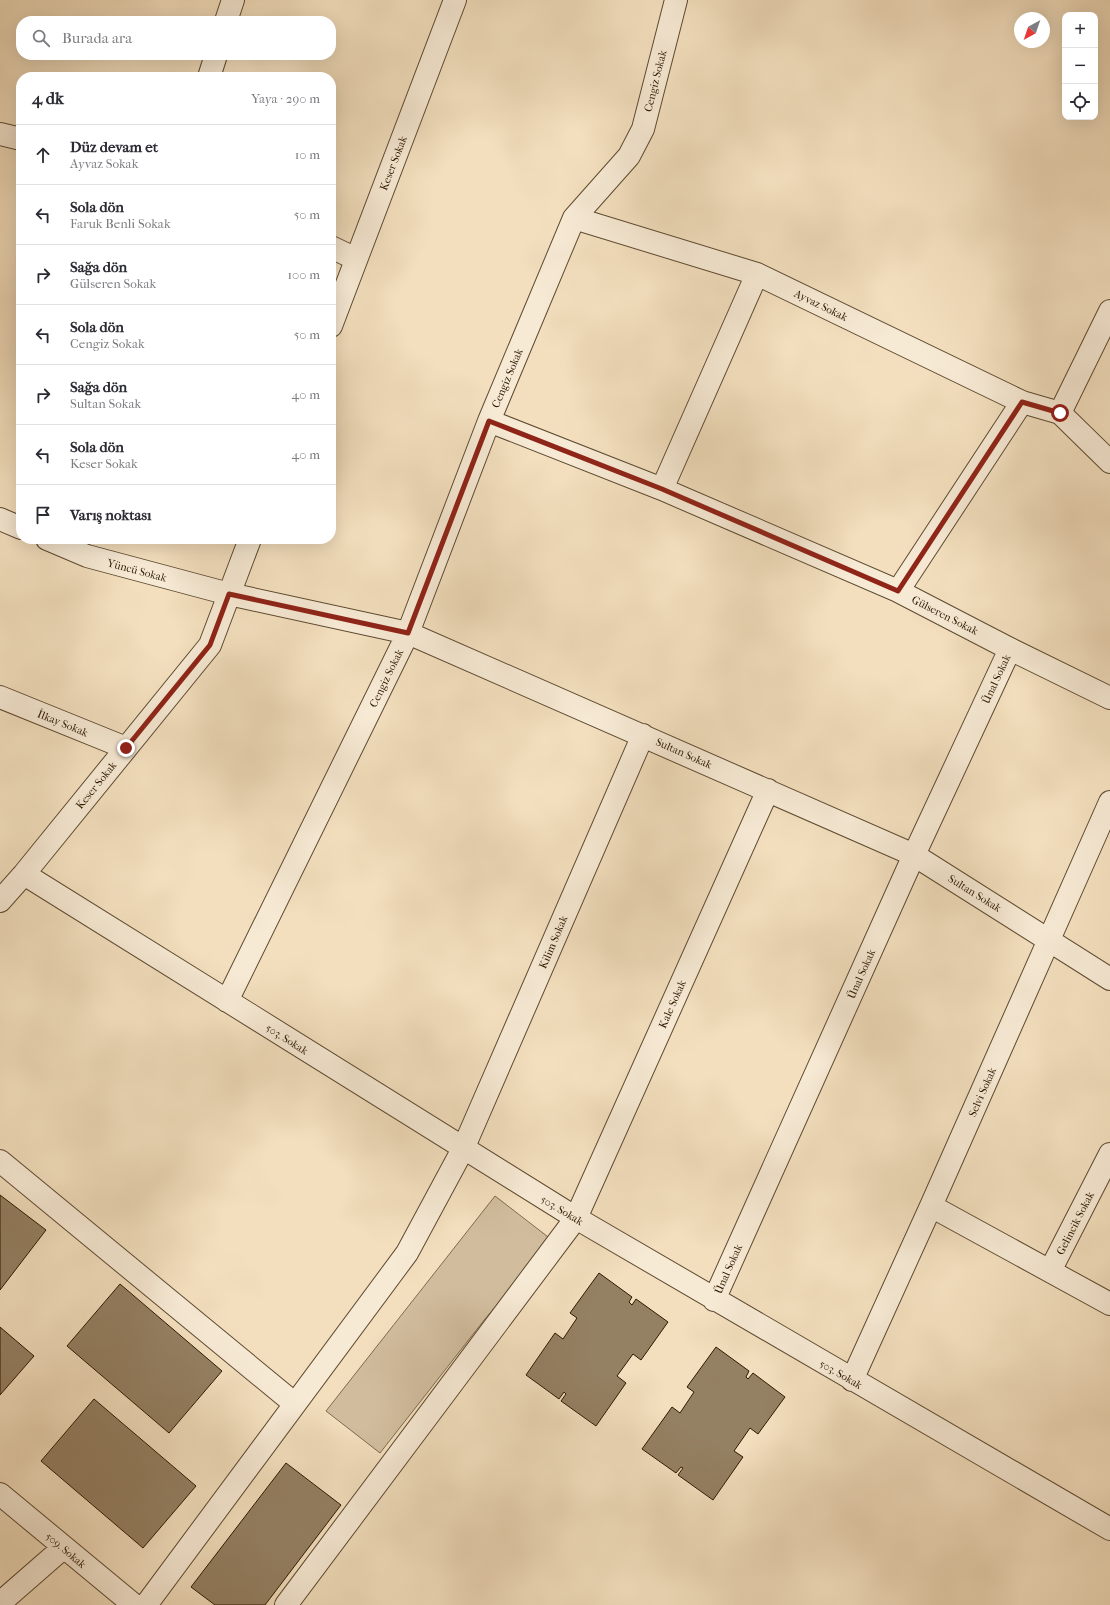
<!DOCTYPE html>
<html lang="tr">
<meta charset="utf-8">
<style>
:root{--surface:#fff;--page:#f2f2f3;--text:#2b2b33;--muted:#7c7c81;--line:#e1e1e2}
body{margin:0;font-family:"IM FELL French Canon",serif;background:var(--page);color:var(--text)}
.controls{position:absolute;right:12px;top:12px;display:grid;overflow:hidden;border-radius:8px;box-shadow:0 4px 16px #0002}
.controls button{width:36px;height:36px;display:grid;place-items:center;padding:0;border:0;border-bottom:1px solid var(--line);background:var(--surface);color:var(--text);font:20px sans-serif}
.compass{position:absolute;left:1014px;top:12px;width:36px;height:36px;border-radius:50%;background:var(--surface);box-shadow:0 4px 16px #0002;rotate:220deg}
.stop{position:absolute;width:12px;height:12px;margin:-9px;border:3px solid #8f2418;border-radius:50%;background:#fff}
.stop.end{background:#8f2418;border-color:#fff;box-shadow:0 1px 4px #0008}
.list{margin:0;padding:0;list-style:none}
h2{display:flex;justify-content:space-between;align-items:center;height:52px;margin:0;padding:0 16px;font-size:17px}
h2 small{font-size:13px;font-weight:400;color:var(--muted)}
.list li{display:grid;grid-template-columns:26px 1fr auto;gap:12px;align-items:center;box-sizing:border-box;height:60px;padding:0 16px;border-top:1px solid var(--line)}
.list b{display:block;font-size:15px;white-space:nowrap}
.list p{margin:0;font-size:13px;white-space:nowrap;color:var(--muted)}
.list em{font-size:13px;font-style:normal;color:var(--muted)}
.icon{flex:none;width:22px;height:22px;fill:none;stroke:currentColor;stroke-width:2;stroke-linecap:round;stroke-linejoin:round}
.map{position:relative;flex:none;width:1110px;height:1605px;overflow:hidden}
.search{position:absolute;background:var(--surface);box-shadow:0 4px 16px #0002;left:16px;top:16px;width:320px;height:44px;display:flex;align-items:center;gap:10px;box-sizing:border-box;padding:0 14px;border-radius:16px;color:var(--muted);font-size:15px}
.panel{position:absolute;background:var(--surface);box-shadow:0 4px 16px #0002;left:16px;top:72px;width:320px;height:472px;border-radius:16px}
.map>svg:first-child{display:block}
.green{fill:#d1bd9e;stroke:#7f6b4f}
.building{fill:#948063;stroke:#2d1900}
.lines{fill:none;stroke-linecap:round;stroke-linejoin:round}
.minor-casing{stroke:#5e4a30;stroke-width:24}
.minor{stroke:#f7ead5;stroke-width:22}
.route{stroke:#8f2418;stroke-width:5}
.labels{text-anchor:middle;stroke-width:3.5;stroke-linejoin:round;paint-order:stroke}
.street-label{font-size:11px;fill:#2d1900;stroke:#f7ead5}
</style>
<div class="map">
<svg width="1110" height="1605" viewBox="0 0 1110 1605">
<rect width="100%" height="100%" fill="#f3dfbe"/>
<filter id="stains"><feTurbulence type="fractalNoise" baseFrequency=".005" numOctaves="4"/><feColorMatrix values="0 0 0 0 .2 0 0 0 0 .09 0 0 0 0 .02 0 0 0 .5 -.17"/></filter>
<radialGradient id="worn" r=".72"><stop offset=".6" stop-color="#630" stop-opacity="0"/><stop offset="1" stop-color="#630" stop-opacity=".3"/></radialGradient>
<!-- green -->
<path class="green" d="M 495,1196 L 552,1240 L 485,1319 L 380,1453 L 326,1411 Z"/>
<!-- building -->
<path class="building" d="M 0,1195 L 46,1230 L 0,1290 Z
M 599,1273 L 632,1297 L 629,1302 L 632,1305 L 636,1299 L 668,1322 L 641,1360 L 633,1354 L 617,1376 L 626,1383 L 596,1426 L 561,1401 L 566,1394 L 564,1392 L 559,1399 L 526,1375 L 555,1333 L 563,1339 L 577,1318 L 570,1313 Z
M 120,1284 L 222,1371 L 169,1433 L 67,1346 Z
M 0,1327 L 34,1356 L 0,1395 Z
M 716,1347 L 749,1371 L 746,1377 L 748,1379 L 753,1373 L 785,1397 L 758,1434 L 750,1428 L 734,1451 L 743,1457 L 713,1500 L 678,1475 L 683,1468 L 681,1467 L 676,1473 L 642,1449 L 672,1407 L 680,1413 L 694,1392 L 687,1387 Z
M 94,1399 L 196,1486 L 143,1548 L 41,1461 Z
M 286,1463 L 341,1505 L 265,1605 L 215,1605 L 191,1587 Z"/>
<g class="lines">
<defs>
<path id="minor" d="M 226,21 L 233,0
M 209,77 L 216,55
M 0,134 L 21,139
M 574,218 L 757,274 L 1022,402 L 1060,413 L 1110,462
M 331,247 L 356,259
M 331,326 L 455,0
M 1060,413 L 1110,311
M 489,421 L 662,489 L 898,591 L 1010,649 L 1110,698
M 662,489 L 757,274
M 0,519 L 21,528
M 47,539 L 87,556 L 229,594 L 408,633 L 914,855 L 1110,979
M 898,591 L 1022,402
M 0,697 L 126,748
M 24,874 L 576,1218 L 1110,1529
M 0,901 L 24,874 L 210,645 L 250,539
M 227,1001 L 408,633 L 489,421 L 574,218 L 629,156 L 643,129 L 676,0
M 0,1161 L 295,1404
M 931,1206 L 1110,1304
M 1050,1271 L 1110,1154
M 714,1300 L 914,855 L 1010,649
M 852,1380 L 931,1206 L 1110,802
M 0,1494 L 134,1605
M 0,1603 L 63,1548
M 146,1605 L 407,1253 L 463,1149 L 643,735
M 286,1605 L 576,1218 L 768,790"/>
</defs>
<!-- minor casing -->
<use href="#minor" class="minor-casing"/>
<!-- minor -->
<use href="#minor" class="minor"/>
</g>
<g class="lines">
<!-- route -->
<path class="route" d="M 126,748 L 210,645 L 229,594 L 408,633 L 489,421 L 662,489 L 898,591 L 1022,402 L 1060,413"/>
</g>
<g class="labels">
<!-- street labels -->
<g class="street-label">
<text transform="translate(655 81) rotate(-76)" y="4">Cengiz Sokak</text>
<text transform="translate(393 163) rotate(-69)" y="4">Keser Sokak</text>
<text transform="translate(821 305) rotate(26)" y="4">Ayvaz Sokak</text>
<text transform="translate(507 378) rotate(-67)" y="4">Cengiz Sokak</text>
<text transform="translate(137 570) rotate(15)" y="4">Yüncü Sokak</text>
<text transform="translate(945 615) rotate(27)" y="4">Gülseren Sokak</text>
<text transform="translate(386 678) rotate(-64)" y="4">Cengiz Sokak</text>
<text transform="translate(996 679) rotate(-65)" y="4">Ünal Sokak</text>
<text transform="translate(63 723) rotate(22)" y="4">İlkay Sokak</text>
<text transform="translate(684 753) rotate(24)" y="4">Sultan Sokak</text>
<text transform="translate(96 785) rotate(-51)" y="4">Keser Sokak</text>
<text transform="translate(975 893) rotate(32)" y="4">Sultan Sokak</text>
<text transform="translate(553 942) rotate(-67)" y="4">Kilim Sokak</text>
<text transform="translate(861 974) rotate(-66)" y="4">Ünal Sokak</text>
<text transform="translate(672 1004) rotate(-66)" y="4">Kale Sokak</text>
<text transform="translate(287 1039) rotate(32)" y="4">503. Sokak</text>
<text transform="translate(982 1092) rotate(-66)" y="4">Selvi Sokak</text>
<text transform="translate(562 1210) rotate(31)" y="4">503. Sokak</text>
<text transform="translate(1075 1223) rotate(-63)" y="4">Gelincik Sokak</text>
<text transform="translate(728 1269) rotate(-66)" y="4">Ünal Sokak</text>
<text transform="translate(841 1374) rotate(30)" y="4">503. Sokak</text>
<text transform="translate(66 1550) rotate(40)" y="4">509. Sokak</text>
</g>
</g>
<rect width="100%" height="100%" filter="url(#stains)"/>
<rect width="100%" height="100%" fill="url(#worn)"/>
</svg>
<div class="controls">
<button>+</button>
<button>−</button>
<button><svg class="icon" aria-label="locate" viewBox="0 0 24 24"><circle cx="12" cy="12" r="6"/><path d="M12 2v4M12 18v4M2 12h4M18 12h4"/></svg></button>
</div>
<svg class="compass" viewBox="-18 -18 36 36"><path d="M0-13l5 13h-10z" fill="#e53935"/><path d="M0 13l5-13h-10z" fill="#7c7c81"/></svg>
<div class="stop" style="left:1060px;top:413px"></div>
<div class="stop end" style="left:126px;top:748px"></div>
<div class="search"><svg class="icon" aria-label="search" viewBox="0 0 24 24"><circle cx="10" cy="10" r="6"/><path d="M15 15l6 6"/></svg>Burada ara</div>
<section class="panel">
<h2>4 dk<small>Yaya · 290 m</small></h2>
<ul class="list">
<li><svg class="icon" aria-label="ahead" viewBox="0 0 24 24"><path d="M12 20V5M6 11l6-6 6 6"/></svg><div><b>Düz devam et</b><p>Ayvaz Sokak</p></div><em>10 m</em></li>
<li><svg class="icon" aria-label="left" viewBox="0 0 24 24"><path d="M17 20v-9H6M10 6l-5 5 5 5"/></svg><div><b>Sola dön</b><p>Faruk Benli Sokak</p></div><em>50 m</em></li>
<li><svg class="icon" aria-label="right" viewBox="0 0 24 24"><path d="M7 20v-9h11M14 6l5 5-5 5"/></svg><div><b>Sağa dön</b><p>Gülseren Sokak</p></div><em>100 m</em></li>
<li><svg class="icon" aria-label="left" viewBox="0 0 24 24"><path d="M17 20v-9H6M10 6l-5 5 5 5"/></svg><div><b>Sola dön</b><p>Cengiz Sokak</p></div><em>50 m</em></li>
<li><svg class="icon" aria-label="right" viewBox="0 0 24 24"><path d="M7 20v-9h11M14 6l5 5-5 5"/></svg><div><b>Sağa dön</b><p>Sultan Sokak</p></div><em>40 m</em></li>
<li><svg class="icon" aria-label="left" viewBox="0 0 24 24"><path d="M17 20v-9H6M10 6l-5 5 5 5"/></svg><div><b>Sola dön</b><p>Keser Sokak</p></div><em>40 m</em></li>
<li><svg class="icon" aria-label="arrive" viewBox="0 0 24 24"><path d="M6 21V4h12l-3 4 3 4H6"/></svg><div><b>Varış noktası</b></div></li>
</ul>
</section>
</div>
